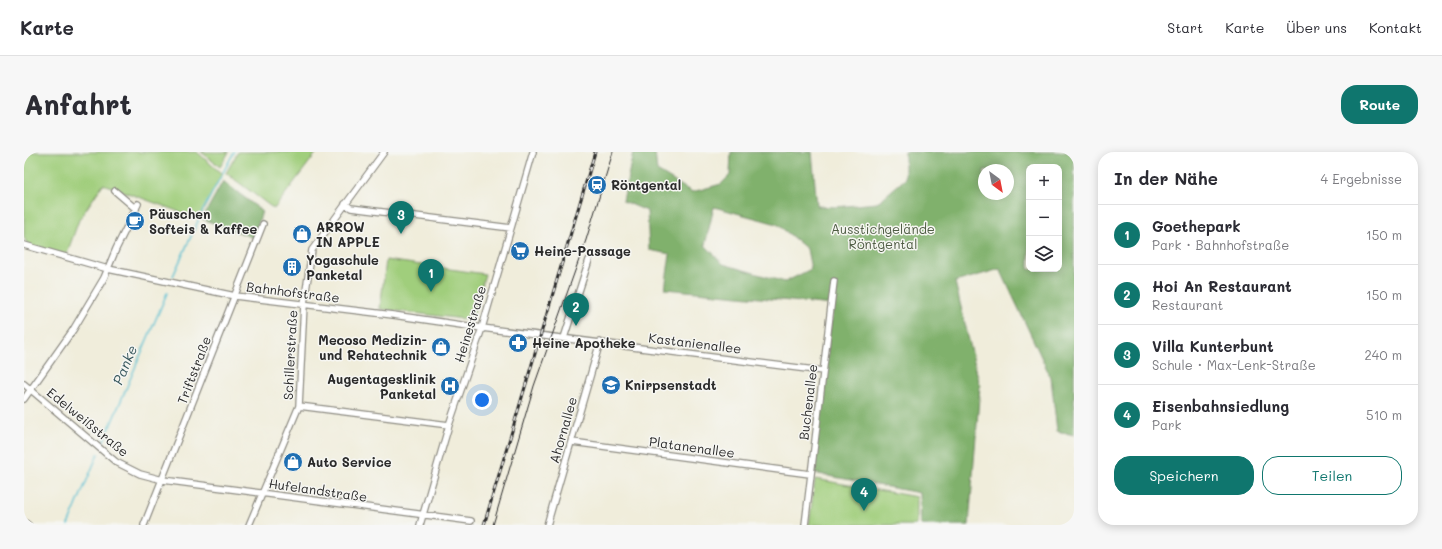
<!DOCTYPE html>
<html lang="de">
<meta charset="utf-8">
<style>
:root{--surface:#fff;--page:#f7f7f7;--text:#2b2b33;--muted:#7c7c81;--line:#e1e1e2;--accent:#0f766e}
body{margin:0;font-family:Mali,sans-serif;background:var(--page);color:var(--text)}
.controls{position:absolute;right:12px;top:12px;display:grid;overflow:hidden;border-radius:8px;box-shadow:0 2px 10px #0003}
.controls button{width:36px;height:36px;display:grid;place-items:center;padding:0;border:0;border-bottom:1px solid var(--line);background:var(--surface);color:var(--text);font:20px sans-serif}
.compass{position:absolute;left:954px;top:12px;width:36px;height:36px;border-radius:50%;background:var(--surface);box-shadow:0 2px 10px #0003;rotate:148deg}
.you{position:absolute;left:458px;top:248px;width:14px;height:14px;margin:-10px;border:3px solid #fff;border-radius:50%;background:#1a73e8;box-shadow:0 0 0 6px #1a73e833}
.badge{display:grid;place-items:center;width:26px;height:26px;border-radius:50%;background:var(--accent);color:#fff;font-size:13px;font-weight:700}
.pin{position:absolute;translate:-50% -33px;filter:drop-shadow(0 1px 2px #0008)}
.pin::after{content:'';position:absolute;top:21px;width:14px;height:12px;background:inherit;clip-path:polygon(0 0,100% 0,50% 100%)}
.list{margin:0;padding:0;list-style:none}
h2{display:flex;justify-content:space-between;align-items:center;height:52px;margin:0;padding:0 16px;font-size:17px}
h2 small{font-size:13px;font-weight:400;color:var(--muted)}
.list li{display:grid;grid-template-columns:26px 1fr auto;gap:12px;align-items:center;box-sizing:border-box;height:60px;padding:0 16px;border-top:1px solid var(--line)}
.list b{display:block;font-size:15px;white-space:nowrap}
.list p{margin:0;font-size:13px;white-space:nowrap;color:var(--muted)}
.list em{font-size:13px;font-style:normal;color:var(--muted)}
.actions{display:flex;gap:8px;padding:12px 16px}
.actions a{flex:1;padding:9px 0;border:1px solid var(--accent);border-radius:16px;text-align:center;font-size:14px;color:var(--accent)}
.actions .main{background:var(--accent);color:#fff}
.icon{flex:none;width:22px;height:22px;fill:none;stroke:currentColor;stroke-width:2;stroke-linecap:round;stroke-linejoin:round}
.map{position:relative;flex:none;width:1050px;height:373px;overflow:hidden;border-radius:16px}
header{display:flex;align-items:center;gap:24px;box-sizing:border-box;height:56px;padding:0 20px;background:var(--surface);border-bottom:1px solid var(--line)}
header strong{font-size:19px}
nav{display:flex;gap:22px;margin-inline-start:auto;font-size:14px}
.intro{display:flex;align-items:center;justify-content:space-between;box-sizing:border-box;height:96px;padding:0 24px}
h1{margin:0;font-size:28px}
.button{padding:10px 18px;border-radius:16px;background:var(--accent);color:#fff;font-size:14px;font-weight:700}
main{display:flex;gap:24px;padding:0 24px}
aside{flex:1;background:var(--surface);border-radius:16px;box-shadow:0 2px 10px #0003}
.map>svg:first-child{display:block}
.green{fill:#a0ce7c;stroke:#667c54}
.forest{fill:#80b16c;stroke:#566e4c;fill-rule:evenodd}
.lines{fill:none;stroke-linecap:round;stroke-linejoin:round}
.stream{stroke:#57c0d3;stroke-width:1.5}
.minor-casing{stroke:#8e8c83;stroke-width:8}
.minor{stroke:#fff;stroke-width:5.5}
.tram{stroke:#2b2b2b;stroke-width:1}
.rail-casing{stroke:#2b2b2b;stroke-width:3}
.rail{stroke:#f6f6f2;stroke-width:1.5;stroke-dasharray:4.5;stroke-linecap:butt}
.labels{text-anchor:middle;stroke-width:3;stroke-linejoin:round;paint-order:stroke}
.poi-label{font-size:13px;font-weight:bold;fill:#2b2b2b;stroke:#f6f6f2;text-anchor:start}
.park-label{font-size:13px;fill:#4e5c43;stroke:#f6f6f2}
.street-label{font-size:13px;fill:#2b2b2b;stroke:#f6f6f2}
.water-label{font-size:14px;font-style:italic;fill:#38585d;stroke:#f6f6f2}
</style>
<header>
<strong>Karte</strong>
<nav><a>Start</a><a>Karte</a><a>Über uns</a><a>Kontakt</a></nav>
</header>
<div class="intro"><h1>Anfahrt</h1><a class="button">Route</a></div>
<main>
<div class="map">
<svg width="1050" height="373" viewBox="0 0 1050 373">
<rect width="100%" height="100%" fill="#f6f6f2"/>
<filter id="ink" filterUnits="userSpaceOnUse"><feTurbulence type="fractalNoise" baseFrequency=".025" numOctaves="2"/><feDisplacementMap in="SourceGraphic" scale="8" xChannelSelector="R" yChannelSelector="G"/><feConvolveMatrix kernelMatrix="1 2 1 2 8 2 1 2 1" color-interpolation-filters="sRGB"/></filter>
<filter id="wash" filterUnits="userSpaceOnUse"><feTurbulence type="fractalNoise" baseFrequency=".012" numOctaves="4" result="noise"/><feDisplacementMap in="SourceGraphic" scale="16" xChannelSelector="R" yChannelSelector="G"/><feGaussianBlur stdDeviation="0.9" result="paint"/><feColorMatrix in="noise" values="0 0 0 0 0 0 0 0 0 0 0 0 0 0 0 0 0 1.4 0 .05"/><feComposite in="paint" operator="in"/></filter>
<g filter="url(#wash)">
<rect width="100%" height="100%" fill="#f0eddb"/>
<!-- green -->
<path class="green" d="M 0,0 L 173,0 L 198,22 L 175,67 L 79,32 L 55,68 L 42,104 L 4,94 L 0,85 Z
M 177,0 L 205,0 L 196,15 Z
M 214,0 L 293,0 L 250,57 L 202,21 Z
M 362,108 L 461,122 L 448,168 L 356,157 Z
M 791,327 L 893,345 L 893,373 L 785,373 Z"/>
<!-- forest -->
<path class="forest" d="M 609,0 L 631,0 L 633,19 L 668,40 L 697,32 L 706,23 L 707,0 L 788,0 L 793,54 L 812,55 L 853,51 L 881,27 L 881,0 L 1050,0 L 1050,283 L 1033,279 L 1027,226 L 976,117 L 931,130 L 956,234 L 945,373 L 897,373 L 896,341 L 789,321 L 809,153 L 641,137 L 646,102 L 625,98 L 623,59 L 599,49 ZM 1005,15 L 1035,15 L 1035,117 L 1005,117 ZM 960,18 L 984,18 L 984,42 L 960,42 ZM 690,55 L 753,72 L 783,97 L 787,117 L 761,130 L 699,112 L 681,93 Z
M 199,29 L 238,59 L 230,86 L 178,67 Z"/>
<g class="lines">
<!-- stream -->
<path class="stream" d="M 149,124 L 179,58 L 210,0
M 78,293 L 143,141
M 44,373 L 74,302"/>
</g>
</g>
<g filter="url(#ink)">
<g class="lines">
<defs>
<path id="minor" d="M 91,39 L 112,57
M 321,52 L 327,56 L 487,76
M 0,93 L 84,117 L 211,144 L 369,163 L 458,176 L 799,219
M 540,186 L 565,108
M 0,232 L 92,310 L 116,322 L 139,328 L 447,369
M 0,247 L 49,178 L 80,126 L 92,97 L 114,52
M 275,254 L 425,273
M 548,290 L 786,322
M 0,370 L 4,373
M 120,373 L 239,72
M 225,373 L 275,254 L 280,152 L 288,98 L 360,0
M 396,373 L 425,273 L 458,176 L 509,0
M 523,373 L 576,190
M 781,373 L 810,129"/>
</defs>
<!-- minor casing -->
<use href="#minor" class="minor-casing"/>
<!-- minor -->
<use href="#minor" class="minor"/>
<!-- tram -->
<path class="tram" d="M 469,373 L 510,234 L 562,88 L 589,0"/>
<defs>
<path id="rail" d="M 460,373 L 571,0"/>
</defs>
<!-- rail casing -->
<use href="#rail" class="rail-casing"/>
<!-- rail -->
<use href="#rail" class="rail"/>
</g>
</g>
<!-- icons -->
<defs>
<symbol id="station-disc" viewBox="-11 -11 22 22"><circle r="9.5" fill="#1f6fb2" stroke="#f6f6f2"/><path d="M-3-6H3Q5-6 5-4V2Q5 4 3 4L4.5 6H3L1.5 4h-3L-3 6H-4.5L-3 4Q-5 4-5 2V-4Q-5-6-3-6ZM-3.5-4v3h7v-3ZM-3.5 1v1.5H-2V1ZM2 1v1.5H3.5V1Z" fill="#fff"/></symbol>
<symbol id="cafe-disc" viewBox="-11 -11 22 22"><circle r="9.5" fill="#1f6fb2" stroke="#f6f6f2"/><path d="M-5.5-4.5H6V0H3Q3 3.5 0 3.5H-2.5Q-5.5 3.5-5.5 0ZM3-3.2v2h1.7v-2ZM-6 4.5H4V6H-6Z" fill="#fff"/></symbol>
<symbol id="shop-disc" viewBox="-11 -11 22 22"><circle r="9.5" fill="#1f6fb2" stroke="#f6f6f2"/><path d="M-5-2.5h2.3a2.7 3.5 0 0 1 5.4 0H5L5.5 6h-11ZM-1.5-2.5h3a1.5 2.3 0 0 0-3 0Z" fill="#fff"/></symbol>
<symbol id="supermarket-disc" viewBox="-11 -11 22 22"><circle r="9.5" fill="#1f6fb2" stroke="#f6f6f2"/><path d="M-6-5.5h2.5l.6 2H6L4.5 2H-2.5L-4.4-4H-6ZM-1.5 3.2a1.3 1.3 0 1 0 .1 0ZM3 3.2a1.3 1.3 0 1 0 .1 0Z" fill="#fff"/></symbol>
<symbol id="building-disc" viewBox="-11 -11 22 22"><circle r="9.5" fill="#1f6fb2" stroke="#f6f6f2"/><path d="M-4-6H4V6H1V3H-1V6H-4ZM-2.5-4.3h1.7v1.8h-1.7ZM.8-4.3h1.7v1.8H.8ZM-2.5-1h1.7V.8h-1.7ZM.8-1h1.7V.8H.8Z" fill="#fff"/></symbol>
<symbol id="pharmacy-disc" viewBox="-11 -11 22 22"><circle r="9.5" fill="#1f6fb2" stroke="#f6f6f2"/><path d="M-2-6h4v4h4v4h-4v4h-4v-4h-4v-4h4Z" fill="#fff"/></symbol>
<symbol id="school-disc" viewBox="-11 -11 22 22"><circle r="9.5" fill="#1f6fb2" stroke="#f6f6f2"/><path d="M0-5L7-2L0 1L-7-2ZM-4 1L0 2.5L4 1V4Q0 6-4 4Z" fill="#fff"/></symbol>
<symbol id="hospital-disc" viewBox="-11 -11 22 22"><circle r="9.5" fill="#1f6fb2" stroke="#f6f6f2"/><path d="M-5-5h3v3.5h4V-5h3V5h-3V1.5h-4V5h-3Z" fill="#fff"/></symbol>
</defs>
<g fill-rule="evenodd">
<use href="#station-disc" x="562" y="22" width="22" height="22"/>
<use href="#cafe-disc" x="100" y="58" width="22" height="22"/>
<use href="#shop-disc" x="267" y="71" width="22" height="22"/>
<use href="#supermarket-disc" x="485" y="88" width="22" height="22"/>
<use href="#building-disc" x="257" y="104" width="22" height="22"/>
<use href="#pharmacy-disc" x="483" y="180" width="22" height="22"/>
<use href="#shop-disc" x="406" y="184" width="22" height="22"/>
<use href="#school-disc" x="576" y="222" width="22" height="22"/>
<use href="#hospital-disc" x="415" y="223" width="22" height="22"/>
<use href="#shop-disc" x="258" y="299" width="22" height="22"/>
</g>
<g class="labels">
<!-- poi labels -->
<g class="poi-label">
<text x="587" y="38">Röntgental</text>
<text x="125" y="67">Päuschen<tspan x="125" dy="15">Softeis &amp; Kaffee</tspan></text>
<text x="292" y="80">ARROW<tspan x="292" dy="15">IN APPLE</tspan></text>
<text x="510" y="104">Heine-Passage</text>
<text x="282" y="113">Yogaschule<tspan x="282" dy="15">Panketal</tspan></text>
<text x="403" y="193" text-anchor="end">Mecoso Medizin-<tspan x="403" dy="15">und Rehatechnik</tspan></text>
<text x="508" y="196">Heine Apotheke</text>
<text x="412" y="232" text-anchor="end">Augentagesklinik<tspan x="412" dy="15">Panketal</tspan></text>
<text x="601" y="238">Knirpsenstadt</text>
<text x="283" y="315">Auto Service</text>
</g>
<!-- park labels -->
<g class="park-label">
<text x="859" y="82">Ausstichgelände<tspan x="859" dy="15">Röntgental</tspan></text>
</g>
<!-- street labels -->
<g class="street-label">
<text transform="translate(269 140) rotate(7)" y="5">Bahnhofstraße</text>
<text transform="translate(446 172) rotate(-73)" y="5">Heinestraße</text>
<text transform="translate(671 191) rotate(7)" y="5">Kastanienallee</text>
<text transform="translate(266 203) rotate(-87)" y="5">Schillerstraße</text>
<text transform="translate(170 218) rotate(-69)" y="5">Triftstraße</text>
<text transform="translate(784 250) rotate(-83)" y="5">Buchenallee</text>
<text transform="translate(64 270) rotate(39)" y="5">Edelweißstraße</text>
<text transform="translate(539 278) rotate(-74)" y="5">Ahornallee</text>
<text transform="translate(668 295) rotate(8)" y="5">Platanenallee</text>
<text transform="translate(294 338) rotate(8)" y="5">Hufelandstraße</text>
</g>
<!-- water labels -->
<g class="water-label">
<text transform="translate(101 213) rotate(-67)" y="5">Panke</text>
</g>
</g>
</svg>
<div class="controls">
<button>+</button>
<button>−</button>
<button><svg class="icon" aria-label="layers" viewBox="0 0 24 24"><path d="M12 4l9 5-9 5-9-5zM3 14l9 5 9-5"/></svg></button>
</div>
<svg class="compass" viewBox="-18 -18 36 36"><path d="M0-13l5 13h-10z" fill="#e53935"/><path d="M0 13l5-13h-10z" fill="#7c7c81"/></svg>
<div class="you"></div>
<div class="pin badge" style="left:407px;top:140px">1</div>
<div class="pin badge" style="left:552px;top:174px">2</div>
<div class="pin badge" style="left:377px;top:82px">3</div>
<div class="pin badge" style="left:840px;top:359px">4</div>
</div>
<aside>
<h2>In der Nähe<small>4 Ergebnisse</small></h2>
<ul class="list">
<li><span class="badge">1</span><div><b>Goethepark</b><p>Park · Bahnhofstraße</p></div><em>150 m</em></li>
<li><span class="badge">2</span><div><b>Hoi An Restaurant</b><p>Restaurant</p></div><em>150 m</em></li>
<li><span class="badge">3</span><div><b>Villa Kunterbunt</b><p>Schule · Max-Lenk-Straße</p></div><em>240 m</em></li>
<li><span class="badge">4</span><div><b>Eisenbahnsiedlung</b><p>Park</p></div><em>510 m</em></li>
</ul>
<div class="actions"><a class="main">Speichern</a><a>Teilen</a></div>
</aside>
</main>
